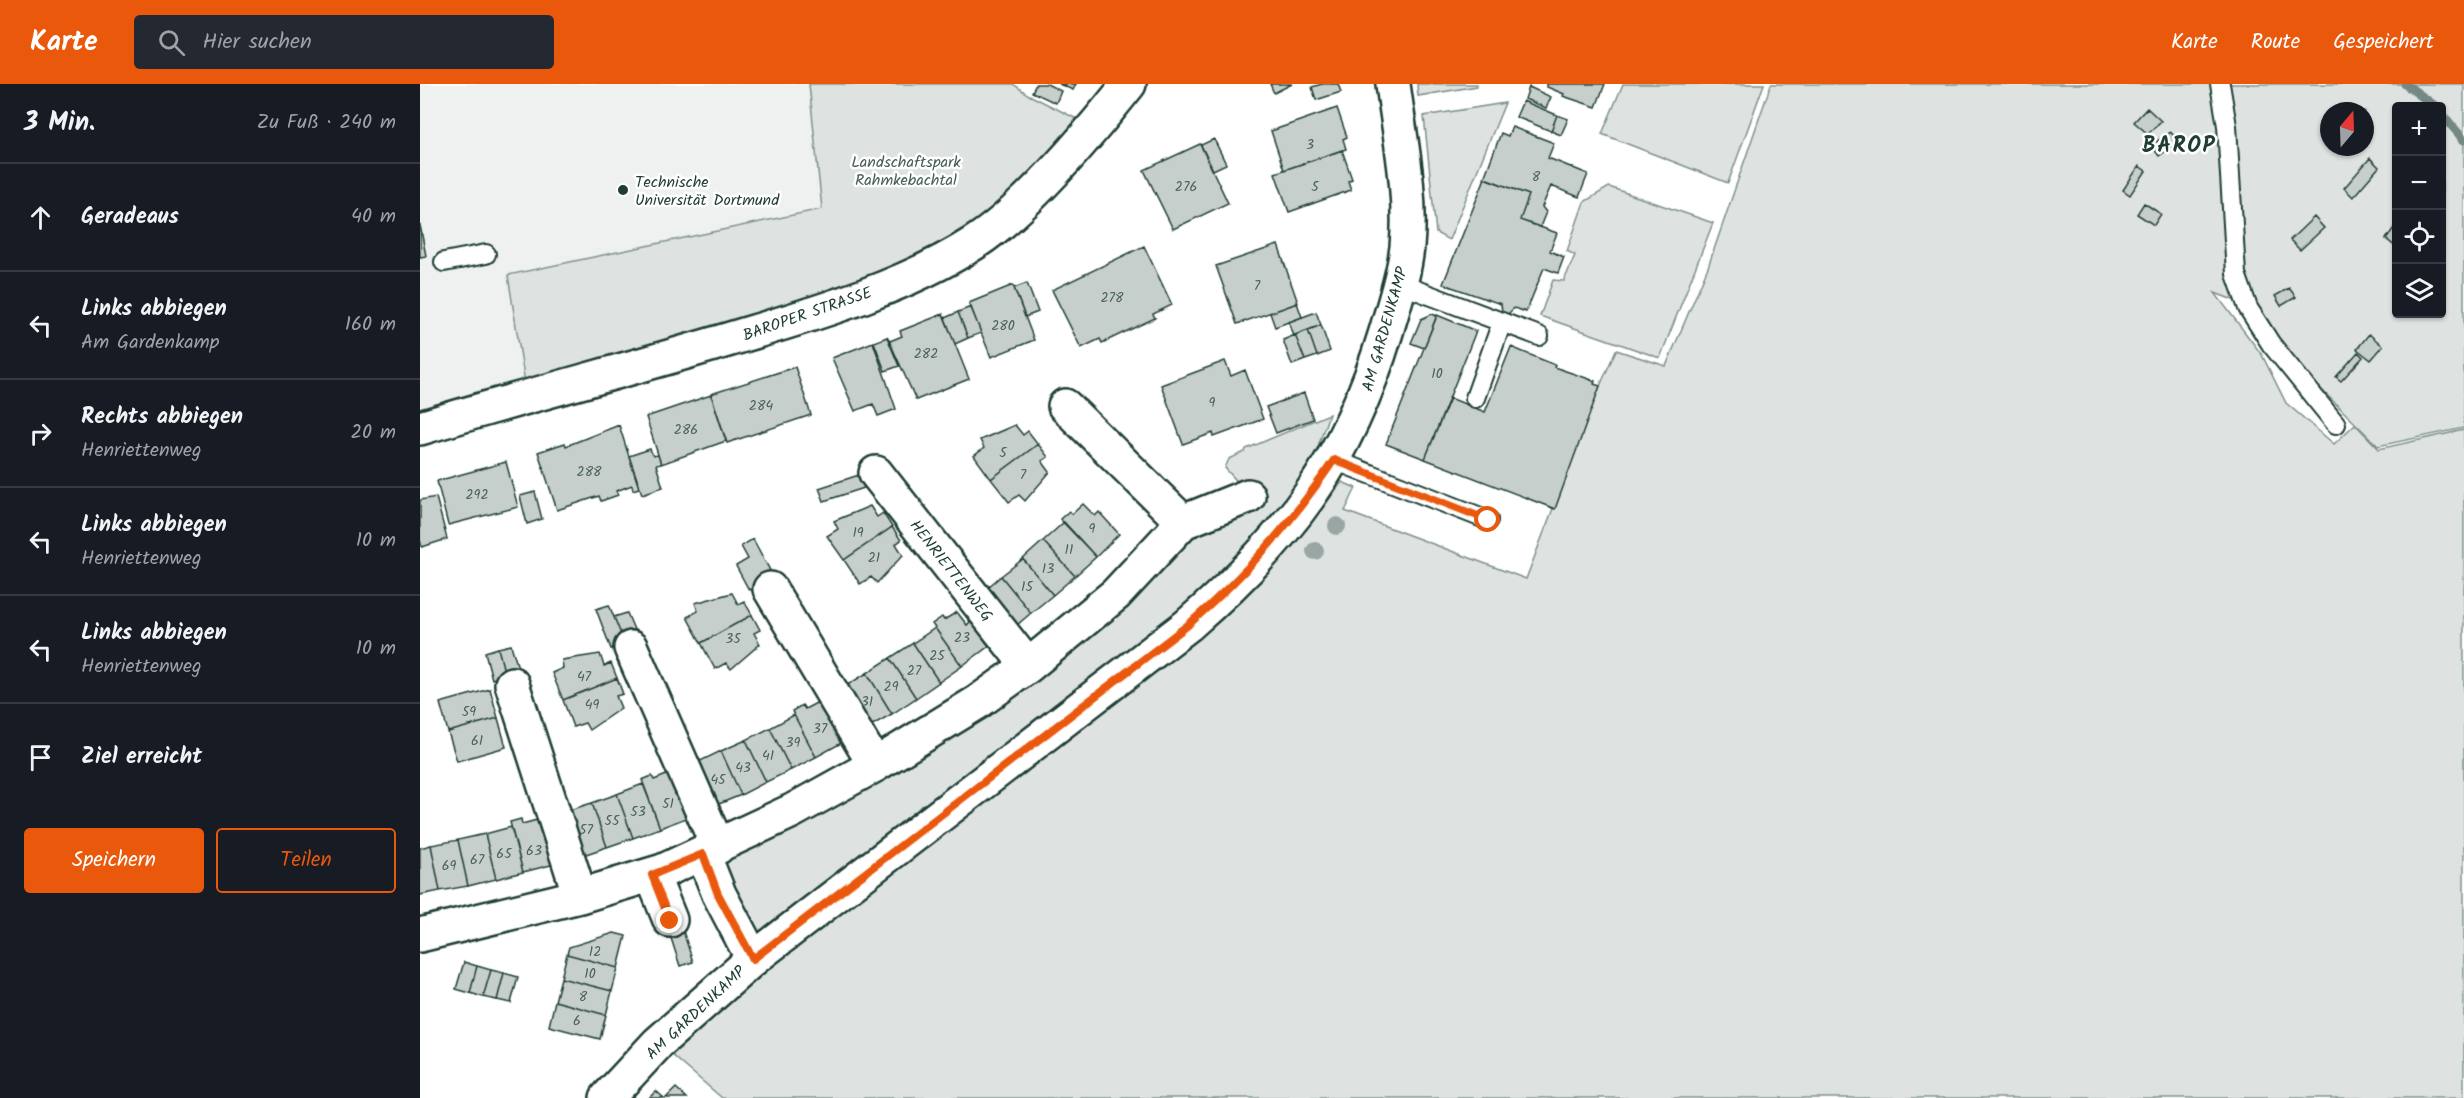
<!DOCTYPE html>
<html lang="de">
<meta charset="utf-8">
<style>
:root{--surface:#171b24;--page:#242831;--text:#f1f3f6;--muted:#9ea1a6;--line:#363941;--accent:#ea580c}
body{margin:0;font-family:Kalam,sans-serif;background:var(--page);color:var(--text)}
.controls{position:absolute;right:18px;top:18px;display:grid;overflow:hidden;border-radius:6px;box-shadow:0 2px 4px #0004}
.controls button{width:54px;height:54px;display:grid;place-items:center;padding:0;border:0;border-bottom:2px solid var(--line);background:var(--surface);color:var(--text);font:30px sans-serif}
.compass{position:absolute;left:1900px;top:18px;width:54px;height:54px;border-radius:50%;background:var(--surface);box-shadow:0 2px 4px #0004;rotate:19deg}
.stop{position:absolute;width:18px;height:18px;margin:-14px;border:4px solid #ea580c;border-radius:50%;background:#fff}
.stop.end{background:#ea580c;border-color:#fff;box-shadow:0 2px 6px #0008}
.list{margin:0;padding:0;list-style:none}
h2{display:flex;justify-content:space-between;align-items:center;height:78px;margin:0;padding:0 24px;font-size:26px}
h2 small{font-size:20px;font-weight:400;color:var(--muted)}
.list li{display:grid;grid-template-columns:39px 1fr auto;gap:18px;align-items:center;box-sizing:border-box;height:108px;padding:0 24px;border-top:2px solid var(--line)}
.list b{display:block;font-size:22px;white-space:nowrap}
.list p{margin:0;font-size:20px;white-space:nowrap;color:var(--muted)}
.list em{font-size:20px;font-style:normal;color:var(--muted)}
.actions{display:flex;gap:12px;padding:18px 24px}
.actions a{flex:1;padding:14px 0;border:2px solid var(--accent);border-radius:6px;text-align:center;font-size:21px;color:var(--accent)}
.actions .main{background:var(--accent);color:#fff}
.icon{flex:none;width:33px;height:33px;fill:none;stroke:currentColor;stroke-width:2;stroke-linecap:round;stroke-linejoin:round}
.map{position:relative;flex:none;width:2044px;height:1014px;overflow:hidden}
header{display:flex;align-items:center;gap:36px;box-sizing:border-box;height:84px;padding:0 30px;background:var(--accent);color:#fff}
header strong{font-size:28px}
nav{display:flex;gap:33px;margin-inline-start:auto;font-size:21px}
.search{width:420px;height:54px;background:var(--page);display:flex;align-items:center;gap:15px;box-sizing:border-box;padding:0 21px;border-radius:6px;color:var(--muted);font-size:22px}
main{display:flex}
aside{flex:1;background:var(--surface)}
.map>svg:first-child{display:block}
.built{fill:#eef1f0}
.green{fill:#dee3e2;stroke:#7e908b;stroke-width:1.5;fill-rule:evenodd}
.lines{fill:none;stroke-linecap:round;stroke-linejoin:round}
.stream{stroke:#758883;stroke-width:9}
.building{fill:#c7cfcc;stroke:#1f3d34;stroke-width:1.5}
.service-casing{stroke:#1f3d34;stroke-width:22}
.minor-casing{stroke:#1f3d34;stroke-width:38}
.tertiary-casing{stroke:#1f3d34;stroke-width:38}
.service{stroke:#fff;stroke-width:18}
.minor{stroke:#fff;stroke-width:33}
.tertiary{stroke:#fff;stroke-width:33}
.tree{fill:#99a6a3}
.route{stroke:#ea580c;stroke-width:8}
.poi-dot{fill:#1f3d34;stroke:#fff;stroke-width:2}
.labels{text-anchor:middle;stroke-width:5;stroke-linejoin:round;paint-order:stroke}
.number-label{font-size:14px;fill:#49625a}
.park-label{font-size:16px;fill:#455e57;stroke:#fff}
.poi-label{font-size:16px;fill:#1f3d34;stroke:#fff;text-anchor:start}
.street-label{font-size:16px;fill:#1f3d34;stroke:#fff}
.district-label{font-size:22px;font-weight:bold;letter-spacing:1.5px;fill:#1f3d34;stroke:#fff}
</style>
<header>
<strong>Karte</strong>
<div class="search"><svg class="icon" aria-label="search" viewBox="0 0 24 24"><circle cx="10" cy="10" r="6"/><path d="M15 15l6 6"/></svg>Hier suchen</div>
<nav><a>Karte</a><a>Route</a><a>Gespeichert</a></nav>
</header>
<main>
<aside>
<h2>3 Min.<small>Zu Fuß · 240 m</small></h2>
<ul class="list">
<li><svg class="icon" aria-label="ahead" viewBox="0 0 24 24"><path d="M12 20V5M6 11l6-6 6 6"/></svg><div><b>Geradeaus</b></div><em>40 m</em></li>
<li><svg class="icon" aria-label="left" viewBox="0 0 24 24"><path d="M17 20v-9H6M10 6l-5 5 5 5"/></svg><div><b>Links abbiegen</b><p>Am Gardenkamp</p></div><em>160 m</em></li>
<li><svg class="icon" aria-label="right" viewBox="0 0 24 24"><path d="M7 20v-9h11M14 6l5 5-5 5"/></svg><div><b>Rechts abbiegen</b><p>Henriettenweg</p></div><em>20 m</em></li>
<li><svg class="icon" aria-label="left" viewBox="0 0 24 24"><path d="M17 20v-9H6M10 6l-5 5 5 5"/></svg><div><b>Links abbiegen</b><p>Henriettenweg</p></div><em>10 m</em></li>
<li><svg class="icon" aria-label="left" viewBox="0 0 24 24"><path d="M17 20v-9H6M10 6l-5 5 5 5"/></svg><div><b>Links abbiegen</b><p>Henriettenweg</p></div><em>10 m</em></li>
<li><svg class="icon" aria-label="arrive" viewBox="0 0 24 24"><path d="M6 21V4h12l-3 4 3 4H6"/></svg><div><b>Ziel erreicht</b></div></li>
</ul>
<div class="actions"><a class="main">Speichern</a><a>Teilen</a></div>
</aside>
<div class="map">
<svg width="2044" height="1014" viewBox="0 0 2044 1014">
<rect width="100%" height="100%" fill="#fff"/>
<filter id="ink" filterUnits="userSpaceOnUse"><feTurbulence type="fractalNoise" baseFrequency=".0167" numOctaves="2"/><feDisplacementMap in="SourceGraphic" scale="12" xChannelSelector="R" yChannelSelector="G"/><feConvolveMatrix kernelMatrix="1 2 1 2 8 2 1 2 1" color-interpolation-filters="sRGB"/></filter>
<g filter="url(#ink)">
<!-- built -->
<path class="built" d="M 0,0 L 389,0 L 423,211 L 0,340 Z"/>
<!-- green -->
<path class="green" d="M 389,0 L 593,0 L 609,11 L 659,36 L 649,51 L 553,149 L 418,210 L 105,299 L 88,191 L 402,125 Z
M 997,0 L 1057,0 L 1057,2 L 998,12 Z
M 1203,0 L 1344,0 L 1308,99 L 1182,50 Z
M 1351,0 L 2044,0 L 2044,344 L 1958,362 L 1893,297 L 1834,224 L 1795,209 L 1842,271 L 1866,319 L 1914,360 L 1935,340 L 1959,365 L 2044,346 L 2044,1014 L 302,1014 L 238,959 L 333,875 L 283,770 L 455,681 L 823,404 L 805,384 L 809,375 L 825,368 L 826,365 L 909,330 L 897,365 L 923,358 L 849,464 L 336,874 L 399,847 L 839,495 L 886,446 L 922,398 L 936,404 L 925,427 L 1106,495 L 1180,302 L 1196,266 L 1246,282 L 1288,183 ZM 1976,22 L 2022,22 L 2022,230 L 1976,230 ZM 1909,27 L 1945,27 L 1945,63 L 1909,63 Z
M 1085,19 L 1029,156 L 1016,149 L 1004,32 Z
M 1189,103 L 1293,139 L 1240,274 L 1120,232 L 1133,196 L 1144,197 L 1155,171 L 1147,167 L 1164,118 Z"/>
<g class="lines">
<!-- stream -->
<path class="stream" d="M 1985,0 L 2015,22
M 2022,30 L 2044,56"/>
</g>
<!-- building -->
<path class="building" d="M 616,0 L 627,0 L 641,7 L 636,19 L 612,8 Z
M 639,0 L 656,0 L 653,6 Z
M 850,0 L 872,0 L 854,9 Z
M 902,0 L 918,0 L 921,8 L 896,16 L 892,3 Z
M 1127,0 L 1185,0 L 1176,23 L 1143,12 L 1144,10 L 1127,3 Z
M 1109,3 L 1131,13 L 1126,24 L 1105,15 Z
M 1103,17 L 1137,31 L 1131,47 L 1096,33 Z
M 917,24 L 927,53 L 923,55 L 926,65 L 864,86 L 851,47 Z
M 1727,24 L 1741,37 L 1728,50 L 1714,38 Z
M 1137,31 L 1148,35 L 1141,51 L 1131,47 Z
M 1092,43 L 1134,59 L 1128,74 L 1168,90 L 1159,113 L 1131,102 L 1122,123 L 1126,128 L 1120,143 L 1100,136 L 1109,111 L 1064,94 L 1081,49 L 1088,52 Z
M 1751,48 L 1758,58 L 1739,72 L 1731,61 Z
M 794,55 L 806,80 L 793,86 L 781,61 Z
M 780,60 L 808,119 L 753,145 L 724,86 Z
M 922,66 L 932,95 L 928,97 L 931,106 L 869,128 L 855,89 Z
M 1950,74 L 1959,83 L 1933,113 L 1924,104 Z
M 1719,82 L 1726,87 L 1710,111 L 1703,106 Z
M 1065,94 L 1109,111 L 1100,136 L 1137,149 L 1130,167 L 1144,173 L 1138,189 L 1124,184 L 1106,228 L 1094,224 L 1088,230 L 1082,228 L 1081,220 L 1023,200 Z
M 1724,119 L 1741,130 L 1734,141 L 1717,130 Z
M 1894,133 L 1904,144 L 1880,166 L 1870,156 Z
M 0,141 L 6,172 L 0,173 Z
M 1976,141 L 1976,163 L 1966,155 Z
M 858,161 L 878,219 L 817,240 L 796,182 Z
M 724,162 L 752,221 L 733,230 L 735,234 L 682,259 L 680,255 L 661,264 L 632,206 Z
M 607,199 L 618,228 L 605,233 L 594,204 Z
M 593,201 L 614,256 L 571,273 L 549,219 Z
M 1869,204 L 1876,213 L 1861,222 L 1855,212 Z
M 877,219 L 882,233 L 855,243 L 850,229 Z
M 551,223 L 561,249 L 548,254 L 538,228 Z
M 538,228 L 548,254 L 535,260 L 525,234 Z
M 896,228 L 901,241 L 874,252 L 869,238 Z
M 523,230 L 549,295 L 496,316 L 467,252 L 470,257 L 482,252 L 480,247 Z
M 1012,230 L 1017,232 L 1004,264 L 991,259 L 1001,235 Z
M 1017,231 L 1056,247 L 1005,375 L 966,360 Z
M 901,241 L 910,267 L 897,272 L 888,246 Z
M 888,246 L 897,272 L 885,276 L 875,251 Z
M 1949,250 L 1963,262 L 1951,276 L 1937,265 Z
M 875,251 L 885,276 L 872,281 L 863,256 Z
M 467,253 L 479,282 L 465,287 L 454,258 Z
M 453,258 L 476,325 L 458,332 L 453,320 L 435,327 L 412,274 Z
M 1091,263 L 1135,281 L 1134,283 L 1175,297 L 1174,300 L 1180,302 L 1135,425 L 1005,375 L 1030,314 L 1065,328 Z
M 1938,268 L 1943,273 L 1921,297 L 1916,293 Z
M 805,277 L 811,292 L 825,286 L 843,335 L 794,353 L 793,349 L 763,360 L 741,301 Z
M 375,283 L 391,331 L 307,359 L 291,310 Z
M 884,309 L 893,335 L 856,349 L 846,323 Z
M 291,311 L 306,357 L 241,380 L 226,333 Z
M 199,341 L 219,404 L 213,406 L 212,401 L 196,407 L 198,411 L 181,417 L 179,412 L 137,426 L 118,368 L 145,359 L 146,362 Z
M 595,341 L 603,351 L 608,347 L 618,360 L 571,395 L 554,372 L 564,364 L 560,356 Z
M 618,360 L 628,373 L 622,377 L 630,388 L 605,417 L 599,411 L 589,418 L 571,395 Z
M 230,365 L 233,372 L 238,371 L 241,380 L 236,381 L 243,403 L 222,410 L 209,372 Z
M 86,378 L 98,423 L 28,441 L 17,397 Z
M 439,391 L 444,404 L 404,417 L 399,404 Z
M 115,408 L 122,435 L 107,440 L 100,412 Z
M 16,413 L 27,455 L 2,463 L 0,456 L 0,416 Z
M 663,420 L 675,432 L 679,428 L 699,450 L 676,473 L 640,435 L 649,427 L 652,430 Z
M 450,422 L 457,433 L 463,429 L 472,443 L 424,476 L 407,452 L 418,445 L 414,437 Z
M 644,438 L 676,473 L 655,492 L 623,457 Z
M 472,443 L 481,456 L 476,460 L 483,471 L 457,499 L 451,493 L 440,500 L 424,476 Z
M 333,455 L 353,492 L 329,506 L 316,482 L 328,475 L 321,462 Z
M 623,457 L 655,492 L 633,511 L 603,475 Z
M 603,475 L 633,511 L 611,529 L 581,492 Z
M 581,492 L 611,529 L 590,547 L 560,510 Z
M 312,509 L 318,520 L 324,517 L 332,531 L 281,559 L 267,533 L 278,527 L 275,519 Z
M 189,521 L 205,560 L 191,565 L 176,525 Z
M 537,528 L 547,541 L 551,537 L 569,562 L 542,582 L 512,540 L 522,533 L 524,536 Z
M 207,529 L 218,555 L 205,560 L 194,533 Z
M 332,531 L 340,546 L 334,549 L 340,560 L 311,585 L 306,579 L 295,585 L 281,559 Z
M 515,544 L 542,582 L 519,598 L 493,559 Z
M 493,559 L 519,598 L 496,614 L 470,574 Z
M 91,561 L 99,587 L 85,591 L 78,564 Z
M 78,564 L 85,591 L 72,595 L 65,568 Z
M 180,570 L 184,582 L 191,579 L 197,594 L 143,616 L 132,589 L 143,584 L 142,576 Z
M 470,574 L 496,614 L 472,630 L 447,589 Z
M 447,589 L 472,630 L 447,644 L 424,603 Z
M 197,594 L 203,610 L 196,612 L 201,624 L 169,646 L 165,639 L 153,643 L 143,616 Z
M 70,605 L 78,634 L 28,648 L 20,619 Z
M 398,618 L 406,632 L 411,629 L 425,657 L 396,673 L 372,627 L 382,621 L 385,625 Z
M 374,631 L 396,673 L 371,686 L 350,644 Z
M 78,634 L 86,663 L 37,677 L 28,648 Z
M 350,644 L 371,686 L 346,698 L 326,656 Z
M 326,656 L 346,698 L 321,711 L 301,667 Z
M 301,667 L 321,711 L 294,722 L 276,679 Z
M 249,690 L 255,705 L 260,704 L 271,732 L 240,744 L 222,696 L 232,692 L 234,696 Z
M 223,700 L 240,744 L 213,754 L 197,710 Z
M 197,710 L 213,754 L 187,763 L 172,719 Z
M 172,719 L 187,763 L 160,772 L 146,727 Z
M 101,735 L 102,740 L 117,736 L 122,752 L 127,750 L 135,780 L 103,788 L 90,738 Z
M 91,743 L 103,788 L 76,795 L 65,750 Z
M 65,750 L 76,795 L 48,802 L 38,756 Z
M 38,756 L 48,802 L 20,807 L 11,761 Z
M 11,761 L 20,807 L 0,811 L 0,764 Z
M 263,847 L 273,878 L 260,882 L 250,851 Z
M 194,849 L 206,852 L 198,884 L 147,870 L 149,863 Z
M 147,870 L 198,884 L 192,907 L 141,894 Z
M 44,878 L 57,882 L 50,909 L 36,905 Z
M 57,882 L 71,886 L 63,913 L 50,909 Z
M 71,886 L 84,889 L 77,916 L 63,913 Z
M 84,889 L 98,893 L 91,919 L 77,916 Z
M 141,894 L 192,907 L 186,931 L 135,917 Z
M 135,917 L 186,931 L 180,955 L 129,942 Z
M 256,1004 L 267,1014 L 246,1014 Z
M 236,1007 L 244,1014 L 229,1014 Z"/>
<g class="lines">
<defs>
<path id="service" d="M 1800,0 L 1807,42 L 1816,190 L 1828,224 L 1851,260 L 1916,340
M 24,178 L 66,170
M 980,200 L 1119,252
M 1055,314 L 1082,238
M 914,376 L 1068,436"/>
<path id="minor" d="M 645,322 L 763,438
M 0,344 C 109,311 219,283 327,250 C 401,228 489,201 554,159 C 607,125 670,49 709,0
M 456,389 L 608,582
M 350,505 L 455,681
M 211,564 L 298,763
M 92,600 L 160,812
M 283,770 L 299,810 L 333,875
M 232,791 L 250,836
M 0,851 L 160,812 L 243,787 L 372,727 L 455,681 L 558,618 L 608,582 L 696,510 L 763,438 L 828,412"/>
<path id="tertiary" d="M 187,1014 L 238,959 L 333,875 L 768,541 C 869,453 927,378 966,248 C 974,220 984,192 987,163 C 992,109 980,54 973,0"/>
</defs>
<!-- service casing -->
<use href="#service" class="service-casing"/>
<!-- minor casing -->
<use href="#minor" class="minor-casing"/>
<!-- tertiary casing -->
<use href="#tertiary" class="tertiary-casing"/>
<!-- service -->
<use href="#service" class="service"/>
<!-- minor -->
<use href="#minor" class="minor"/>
<!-- tertiary -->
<use href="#tertiary" class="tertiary"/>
</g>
<!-- trees -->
<g class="tree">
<circle cx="917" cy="442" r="9"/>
<circle cx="895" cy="467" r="9"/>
</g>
</g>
<g class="lines" filter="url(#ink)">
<!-- route -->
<path class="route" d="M 250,837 L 232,791 L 283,770 L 298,810 L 333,875 L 768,541 C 829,487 868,443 914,376 L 1068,436"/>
</g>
<!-- markers -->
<circle class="poi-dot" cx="203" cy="106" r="6"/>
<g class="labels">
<!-- number labels -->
<g class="number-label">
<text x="890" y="65">3</text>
<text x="1116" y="97">8</text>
<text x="766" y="107">276</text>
<text x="895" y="107">5</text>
<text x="837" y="206">7</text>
<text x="692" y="218">278</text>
<text x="583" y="246">280</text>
<text x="506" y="274">282</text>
<text x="1017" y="294">10</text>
<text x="792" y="323">9</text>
<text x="341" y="326">284</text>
<text x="266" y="350">286</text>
<text x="583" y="373">5</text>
<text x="169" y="392">288</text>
<text x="603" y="395">7</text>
<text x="57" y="415">292</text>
<text x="672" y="449">9</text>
<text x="438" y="453">19</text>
<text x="649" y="470">11</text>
<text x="454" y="478">21</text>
<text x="628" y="489">13</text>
<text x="607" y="507">15</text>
<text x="542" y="558">23</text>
<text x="313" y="559">35</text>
<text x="517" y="576">25</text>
<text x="494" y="591">27</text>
<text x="164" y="597">47</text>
<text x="471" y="607">29</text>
<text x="447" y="622">31</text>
<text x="172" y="625">49</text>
<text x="49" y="632">59</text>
<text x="400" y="649">37</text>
<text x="57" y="661">61</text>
<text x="373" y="663">39</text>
<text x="348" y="676">41</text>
<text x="323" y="688">43</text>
<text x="298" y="700">45</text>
<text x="248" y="724">51</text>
<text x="218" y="732">53</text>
<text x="192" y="741">55</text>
<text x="166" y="750">57</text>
<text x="114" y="771">63</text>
<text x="84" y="774">65</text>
<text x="57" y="780">67</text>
<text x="29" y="786">69</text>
<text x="175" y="872">12</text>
<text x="170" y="894">10</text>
<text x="163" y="917">8</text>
<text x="157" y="941">6</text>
</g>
<!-- park labels -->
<g class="park-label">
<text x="486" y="83">Landschaftspark<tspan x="486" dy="18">Rahmkebachtal</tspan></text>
</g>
<!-- poi labels -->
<g class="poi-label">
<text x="215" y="103">Technische<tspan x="215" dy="18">Universität Dortmund</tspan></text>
</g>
<!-- street labels -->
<g class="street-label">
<text transform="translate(387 229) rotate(-19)" y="6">BAROPER STRASSE</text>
<text transform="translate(964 245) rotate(-74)" y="6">AM GARDENKAMP</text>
<text transform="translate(532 486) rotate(52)" y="6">HENRIETTENWEG</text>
<text transform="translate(275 928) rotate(-43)" y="6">AM GARDENKAMP</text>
</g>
<!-- district labels -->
<g class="district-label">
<text x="1759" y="68">BAROP</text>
</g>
</g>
</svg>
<div class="controls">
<button>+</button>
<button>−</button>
<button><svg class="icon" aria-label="locate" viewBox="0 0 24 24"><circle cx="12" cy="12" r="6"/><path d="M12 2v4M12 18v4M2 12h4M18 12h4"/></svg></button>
<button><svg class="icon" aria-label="layers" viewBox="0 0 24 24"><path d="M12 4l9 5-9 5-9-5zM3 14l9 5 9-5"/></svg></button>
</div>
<svg class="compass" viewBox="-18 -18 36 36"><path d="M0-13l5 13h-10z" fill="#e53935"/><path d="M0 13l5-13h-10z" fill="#9ea1a6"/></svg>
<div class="stop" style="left:1068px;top:436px"></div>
<div class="stop end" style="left:250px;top:837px"></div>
</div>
</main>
